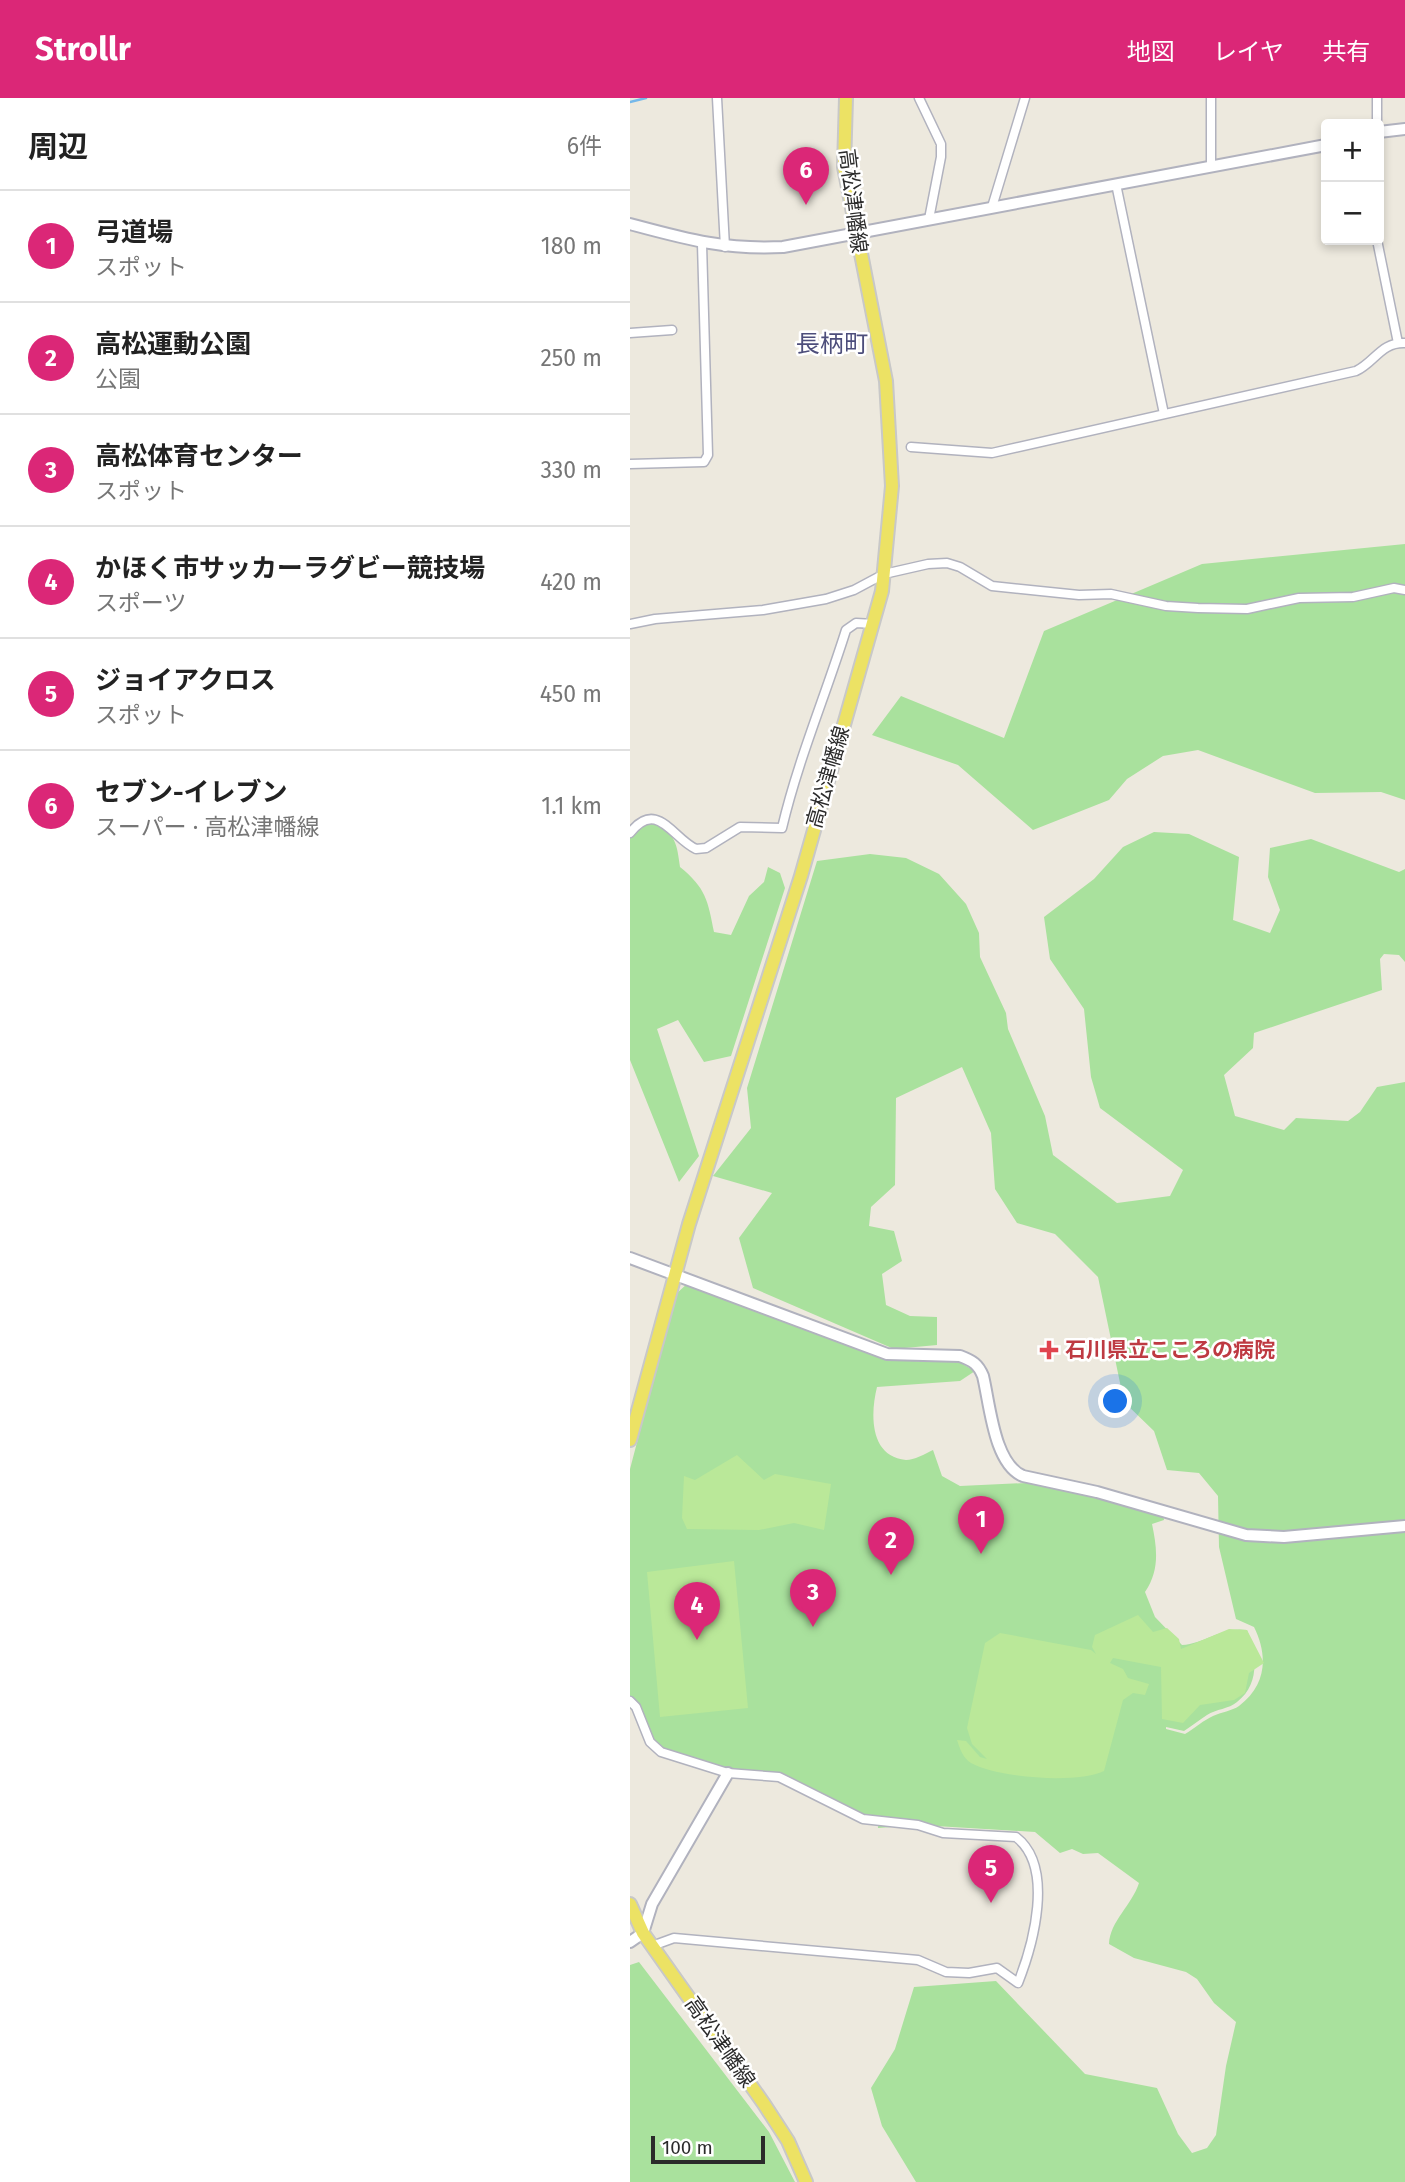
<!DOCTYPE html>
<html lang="ja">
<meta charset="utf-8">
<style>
:root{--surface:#fff;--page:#f2f2f2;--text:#222;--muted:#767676;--line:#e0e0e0;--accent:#db2777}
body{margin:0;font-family:"Fira Sans","Noto Sans JP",sans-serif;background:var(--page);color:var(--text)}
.controls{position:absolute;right:21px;top:21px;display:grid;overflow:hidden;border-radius:7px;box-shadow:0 4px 10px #0003}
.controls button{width:63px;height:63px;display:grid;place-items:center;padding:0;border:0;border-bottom:2px solid var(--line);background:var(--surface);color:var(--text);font:35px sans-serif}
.scale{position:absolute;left:21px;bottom:18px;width:114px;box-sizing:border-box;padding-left:7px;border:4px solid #2b2b2b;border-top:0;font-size:19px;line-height:24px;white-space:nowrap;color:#2b2b2b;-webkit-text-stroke:5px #fff;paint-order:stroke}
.you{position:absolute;left:486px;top:1304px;width:24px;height:24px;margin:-18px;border:5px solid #fff;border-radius:50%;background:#1a73e8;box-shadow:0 0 0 10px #1a73e833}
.badge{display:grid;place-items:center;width:46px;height:46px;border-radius:50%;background:var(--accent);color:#fff;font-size:23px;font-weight:700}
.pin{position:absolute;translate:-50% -58px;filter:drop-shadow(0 2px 4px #0008)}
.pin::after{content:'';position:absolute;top:37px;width:24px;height:21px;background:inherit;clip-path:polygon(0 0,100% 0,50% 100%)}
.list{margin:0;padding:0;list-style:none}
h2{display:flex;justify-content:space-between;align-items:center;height:91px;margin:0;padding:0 28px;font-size:30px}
h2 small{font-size:23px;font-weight:400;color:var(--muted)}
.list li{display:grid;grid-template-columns:46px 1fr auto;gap:21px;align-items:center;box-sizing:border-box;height:112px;padding:0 28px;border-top:2px solid var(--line)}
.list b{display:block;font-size:26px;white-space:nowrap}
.list p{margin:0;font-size:23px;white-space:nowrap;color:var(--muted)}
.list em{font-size:23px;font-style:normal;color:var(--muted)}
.map{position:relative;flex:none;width:775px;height:2084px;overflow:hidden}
header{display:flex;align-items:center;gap:42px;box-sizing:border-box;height:98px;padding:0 35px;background:var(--accent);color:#fff}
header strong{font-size:33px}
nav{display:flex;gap:38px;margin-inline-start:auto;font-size:24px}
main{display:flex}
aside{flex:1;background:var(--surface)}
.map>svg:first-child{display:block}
.green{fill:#a9e19d}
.pitch{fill:#bae899}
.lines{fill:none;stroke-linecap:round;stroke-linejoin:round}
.stream{stroke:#75b8ea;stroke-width:2.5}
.street-casing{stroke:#b1b2be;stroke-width:11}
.secondary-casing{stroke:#b1b2be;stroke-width:14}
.primary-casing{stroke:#c8c8c8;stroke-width:16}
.street{stroke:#fff;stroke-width:8}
.secondary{stroke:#fff;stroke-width:10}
.primary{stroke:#ece264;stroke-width:12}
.health-dot{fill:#e0444e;stroke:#fff;stroke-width:2.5}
.labels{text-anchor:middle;stroke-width:5;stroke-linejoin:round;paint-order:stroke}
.street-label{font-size:21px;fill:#2b2b2b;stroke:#fff}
.health-label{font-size:21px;font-weight:bold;fill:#be3a42;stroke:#fff;text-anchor:start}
.quarter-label{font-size:24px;fill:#4d4e7b;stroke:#fff}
</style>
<header>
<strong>Strollr</strong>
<nav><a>地図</a><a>レイヤ</a><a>共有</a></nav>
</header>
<main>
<aside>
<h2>周辺<small>6件</small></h2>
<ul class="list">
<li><span class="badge">1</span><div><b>弓道場</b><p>スポット</p></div><em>180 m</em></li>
<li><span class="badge">2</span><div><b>高松運動公園</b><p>公園</p></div><em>250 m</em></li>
<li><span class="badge">3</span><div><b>高松体育センター</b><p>スポット</p></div><em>330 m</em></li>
<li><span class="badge">4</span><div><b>かほく市サッカーラグビー競技場</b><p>スポーツ</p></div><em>420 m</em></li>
<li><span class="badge">5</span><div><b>ジョイアクロス</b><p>スポット</p></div><em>450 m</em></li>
<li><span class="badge">6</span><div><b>セブン-イレブン</b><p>スーパー · 高松津幡線</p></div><em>1.1 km</em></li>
</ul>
</aside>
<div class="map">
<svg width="775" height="2084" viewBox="0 0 775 2084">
<rect width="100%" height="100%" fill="#ede9de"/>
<!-- green -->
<path class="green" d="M 775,446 L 775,702 L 751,694 L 685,695 L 568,652 L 533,658 L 497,681 L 479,702 L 403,732 L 328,667 L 242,637 L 271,598 L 374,640 L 414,533 L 572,466 Z
M 24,725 C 46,735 47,747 50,769 C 76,790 78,803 84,834 L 101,837 L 119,798 L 134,784 L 138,769 L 150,775 L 155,790 L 101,958 L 74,964 L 48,922 L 27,931 L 69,1058 L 49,1084 L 0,962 L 0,738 L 12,727 Z
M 524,734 L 559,736 L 609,759 L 603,822 L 640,835 L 650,812 L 638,779 L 640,750 L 681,741 L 769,774 L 775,771 L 775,864 L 769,857 L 754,856 L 750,861 L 752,892 L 624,935 L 623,950 L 594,977 L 605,1018 L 654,1032 L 666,1020 L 718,1023 L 730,1014 L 747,989 L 775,984 L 775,2084 L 286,2084 L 252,2028 L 241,1990 L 265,1951 L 284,1889 L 366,1883 L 455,1976 L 527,1990 L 548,2036 L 562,2055 L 577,2050 L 586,2037 L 596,1968 L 606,1924 L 584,1905 L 567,1881 L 556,1874 L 504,1860 L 479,1846 C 480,1823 502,1807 509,1785 L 468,1755 L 453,1756 L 442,1751 L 430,1755 L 405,1734 L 289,1727 L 248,1730 L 249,1718 L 230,1716 L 151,1676 L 105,1674 L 26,1648 L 0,1600 L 0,1371 L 46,1196 L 58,1185 L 235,1252 L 284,1263 L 329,1264 L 345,1273 L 330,1283 L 247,1289 C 240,1317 240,1359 276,1362 C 284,1362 295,1356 303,1352 L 312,1378 L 330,1388 L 396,1385 L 481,1401 L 533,1416 L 534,1422 L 522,1426 C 527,1450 530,1472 515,1494 L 525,1519 L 552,1547 C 576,1545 593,1528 617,1532 C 626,1556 631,1585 607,1604 C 599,1611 586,1611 577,1617 C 569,1622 562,1628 554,1633 L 536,1629 L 536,1631 L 555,1636 C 565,1630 574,1622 583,1618 C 591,1614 602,1613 609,1608 C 637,1587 638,1557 624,1529 L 606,1521 L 589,1449 L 588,1398 L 569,1375 L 537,1372 L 524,1333 L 494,1304 L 468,1179 L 425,1136 L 387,1125 L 365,1091 L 361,1035 L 332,969 L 266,1000 L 265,1087 L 241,1109 L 239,1128 L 264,1133 L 272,1163 L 252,1176 L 256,1207 L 280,1218 L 307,1219 L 307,1247 L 264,1251 L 123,1190 L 109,1140 L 142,1095 L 83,1078 L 121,1030 L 117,990 L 187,763 L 240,756 L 276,760 L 309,776 L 336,806 L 349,835 L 350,859 L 376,915 L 378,931 L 415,1018 L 423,1057 L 487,1105 L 540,1098 L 553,1072 L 470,1010 L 461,979 L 454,911 L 420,861 L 414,819 L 464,781 L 493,749 Z
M 9,1864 L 139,2034 L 165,2084 L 0,2084 L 0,1867 Z"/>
<!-- pitch -->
<path class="pitch" d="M 107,1357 L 134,1382 L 145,1376 L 201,1386 L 194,1432 L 164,1425 L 129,1432 L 57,1431 L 52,1420 L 54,1378 L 65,1382 Z
M 104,1463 L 118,1610 L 30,1619 L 17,1474 Z
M 508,1517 L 523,1534 L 537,1530 L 549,1541 L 551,1551 L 599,1531 L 617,1532 L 634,1565 L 619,1575 L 615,1595 L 604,1602 L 570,1607 L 553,1625 L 532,1621 L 531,1569 L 483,1560 L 480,1565 L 493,1571 L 498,1580 L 519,1586 L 515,1597 L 503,1595 L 493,1602 L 474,1673 C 447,1686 368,1680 341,1665 C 333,1660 330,1651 327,1642 L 336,1643 L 350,1659 L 357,1661 L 342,1646 L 337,1630 L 355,1545 L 370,1535 L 461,1552 L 466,1556 L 462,1549 L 465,1537 Z"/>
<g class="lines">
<!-- stream -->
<path class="stream" d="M 0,4 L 16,0"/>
<defs>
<path id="street" d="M 87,0 L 95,149
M 289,0 L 311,46 L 311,59 L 299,121
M 747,26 L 747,0
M 581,68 L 581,0
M 486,86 L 534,316
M 362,109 L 395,0
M 747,142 L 768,245
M 0,235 L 42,232
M 281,349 L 362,355 L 726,273 C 745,264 751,244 775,245
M 0,366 L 74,364 L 78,357 L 72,146
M 0,526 L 25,521 L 133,512 L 196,501 L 224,492 L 254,476 L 298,466 L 317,465 L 330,469 L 362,488 L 449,497 L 481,496 L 536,508 L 568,510 L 617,511 L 669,500 L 723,499 L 764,490 L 775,492
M 0,735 C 27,700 43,741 66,751 L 76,750 L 110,729 L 152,730 C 168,662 195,599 216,532 L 226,525 L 244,526
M 0,1603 L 6,1609 L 20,1644 L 31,1654 L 98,1675 L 149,1679 L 233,1721 L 288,1727 L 313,1735 L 386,1739 C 425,1769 403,1847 388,1885 L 367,1870 L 339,1875 L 316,1874 L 288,1862 L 44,1840 L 22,1848"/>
<path id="secondary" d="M 749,34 L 775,31
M 0,126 C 56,141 94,152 153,149 L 696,47
M 0,1160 L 257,1256 L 330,1258 C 343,1263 348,1266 353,1278 C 360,1307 364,1366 393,1378 L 467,1394 L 616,1437 L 654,1439 L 775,1428
M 0,1844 L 13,1835 L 22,1806 L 98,1675"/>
<path id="primary" d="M 0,1342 L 59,1126 L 171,778 L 252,493 L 262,388 L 256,283 L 214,69 L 216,0
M 0,1806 L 13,1835 L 134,2006 L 158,2043 L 176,2084"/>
</defs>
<!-- street casing -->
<use href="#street" class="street-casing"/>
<!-- secondary casing -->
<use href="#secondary" class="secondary-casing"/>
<!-- primary casing -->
<use href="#primary" class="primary-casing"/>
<!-- street -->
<use href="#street" class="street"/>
<!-- secondary -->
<use href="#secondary" class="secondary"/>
<!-- primary -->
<use href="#primary" class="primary"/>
</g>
<!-- markers -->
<path class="health-dot" d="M415.5 1241.5h7v7h7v7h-7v7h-7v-7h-7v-7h7z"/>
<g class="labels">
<!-- street labels -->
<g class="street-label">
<text transform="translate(223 103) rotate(83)" y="7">高松津幡線</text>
<text transform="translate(198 679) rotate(-74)" y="7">高松津幡線</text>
<text transform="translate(90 1944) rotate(55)" y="7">高松津幡線</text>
</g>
<!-- health labels -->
<g class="health-label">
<text x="435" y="1259">石川県立こころの病院</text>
</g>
<!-- quarter labels -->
<g class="quarter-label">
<text x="202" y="254">長柄町</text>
</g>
</g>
</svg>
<div class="controls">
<button>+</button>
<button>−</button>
</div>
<div class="scale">100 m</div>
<div class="you"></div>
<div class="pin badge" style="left:351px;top:1456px">1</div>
<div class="pin badge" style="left:261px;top:1477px">2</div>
<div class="pin badge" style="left:183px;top:1529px">3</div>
<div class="pin badge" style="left:67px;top:1542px">4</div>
<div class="pin badge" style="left:361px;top:1805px">5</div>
<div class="pin badge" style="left:176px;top:107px">6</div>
</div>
</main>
